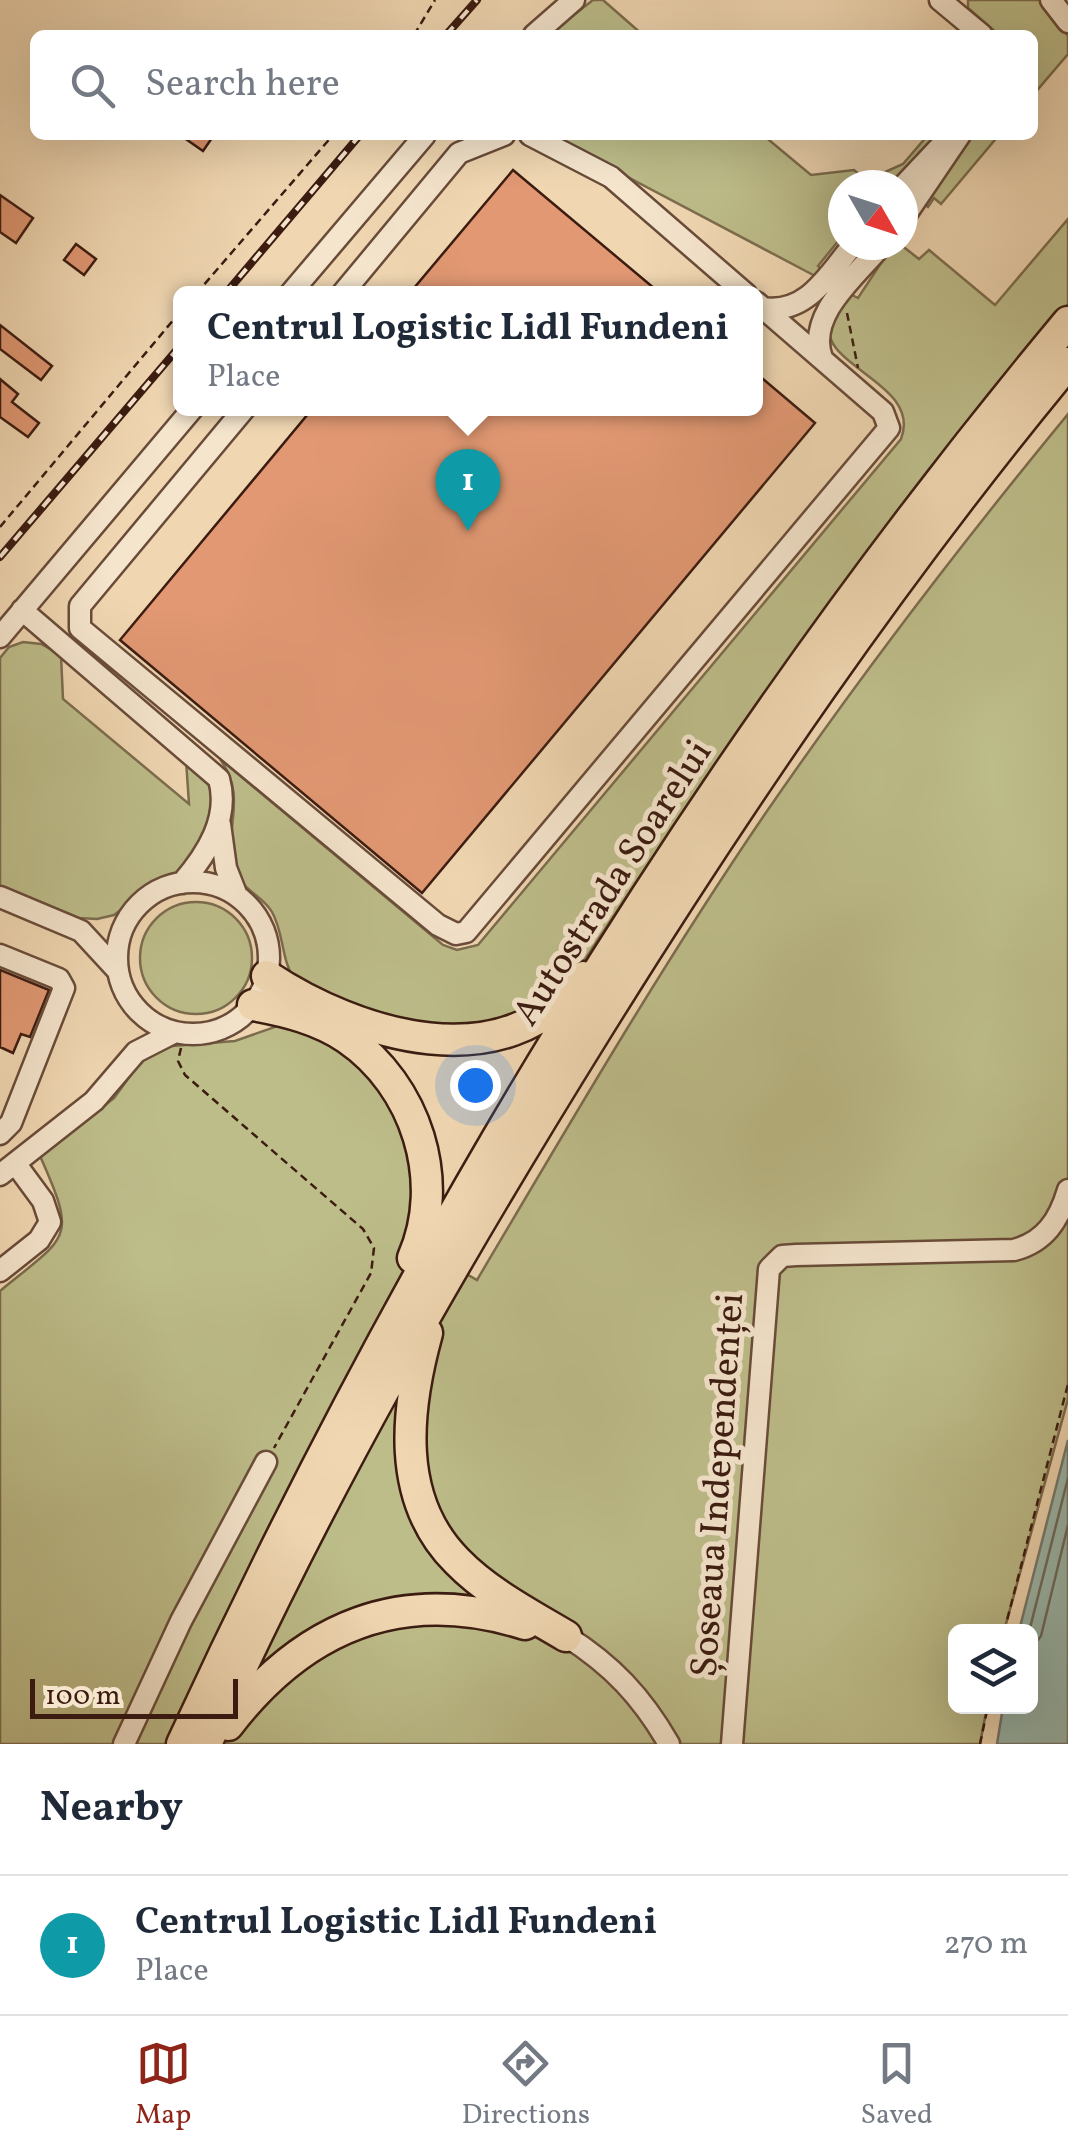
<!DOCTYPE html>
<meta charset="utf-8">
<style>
:root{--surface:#fff;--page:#f2f2f3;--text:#1f2937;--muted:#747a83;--line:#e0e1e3;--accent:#8f2418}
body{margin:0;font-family:Vollkorn,serif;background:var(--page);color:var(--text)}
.controls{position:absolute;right:30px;bottom:30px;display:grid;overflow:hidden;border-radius:15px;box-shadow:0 10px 40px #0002}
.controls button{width:90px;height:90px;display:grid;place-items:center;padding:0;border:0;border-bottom:2px solid var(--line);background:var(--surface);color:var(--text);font:50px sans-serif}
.compass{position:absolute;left:828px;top:170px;width:90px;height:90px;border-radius:50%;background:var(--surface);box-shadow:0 10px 40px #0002;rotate:129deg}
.scale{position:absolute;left:30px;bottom:25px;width:208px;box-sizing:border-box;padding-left:10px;border:5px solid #3c1c11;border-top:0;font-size:28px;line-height:35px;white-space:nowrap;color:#3c1c11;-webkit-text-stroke:8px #f5e5cd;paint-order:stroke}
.you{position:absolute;left:475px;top:1085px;width:35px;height:35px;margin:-25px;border:8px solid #fff;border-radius:50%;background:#1a73e8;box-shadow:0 0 0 15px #1a73e833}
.badge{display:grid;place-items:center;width:65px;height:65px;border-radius:50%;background:var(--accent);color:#fff;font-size:32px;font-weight:700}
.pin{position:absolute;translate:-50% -82px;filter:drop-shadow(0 2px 5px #0008)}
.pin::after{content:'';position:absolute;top:52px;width:35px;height:30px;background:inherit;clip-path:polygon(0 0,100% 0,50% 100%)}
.popup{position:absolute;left:173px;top:286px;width:590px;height:130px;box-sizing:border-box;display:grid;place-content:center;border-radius:15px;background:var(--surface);filter:drop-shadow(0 2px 8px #0005);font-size:32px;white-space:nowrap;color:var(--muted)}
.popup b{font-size:38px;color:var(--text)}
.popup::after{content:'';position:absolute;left:50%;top:100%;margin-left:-20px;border:20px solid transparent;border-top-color:var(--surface)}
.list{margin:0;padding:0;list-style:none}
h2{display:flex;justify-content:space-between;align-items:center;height:130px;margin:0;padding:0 40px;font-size:42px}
h2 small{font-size:32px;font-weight:400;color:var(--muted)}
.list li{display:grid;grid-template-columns:65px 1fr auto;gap:30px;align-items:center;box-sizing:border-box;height:140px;padding:0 40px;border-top:2px solid var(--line)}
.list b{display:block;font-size:38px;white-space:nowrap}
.list p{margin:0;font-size:32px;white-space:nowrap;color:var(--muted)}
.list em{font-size:32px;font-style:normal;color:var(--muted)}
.icon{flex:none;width:55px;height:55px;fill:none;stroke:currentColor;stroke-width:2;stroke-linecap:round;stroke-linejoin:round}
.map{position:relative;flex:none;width:1068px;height:1744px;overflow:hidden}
.search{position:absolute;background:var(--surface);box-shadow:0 10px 40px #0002;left:30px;right:30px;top:30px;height:110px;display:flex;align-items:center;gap:25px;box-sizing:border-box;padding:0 35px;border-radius:15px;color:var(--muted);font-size:38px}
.sheet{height:270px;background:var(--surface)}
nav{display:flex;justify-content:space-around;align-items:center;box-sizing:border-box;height:140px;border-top:2px solid var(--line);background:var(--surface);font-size:28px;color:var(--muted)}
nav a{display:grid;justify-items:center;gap:5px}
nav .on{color:var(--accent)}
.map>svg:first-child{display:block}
.green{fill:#bdbd8a;stroke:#7c6c4e;stroke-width:2.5}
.water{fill:#9ab9ae;stroke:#747a6f;stroke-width:2.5}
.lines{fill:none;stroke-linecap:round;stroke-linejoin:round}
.shore{stroke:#6b6a60;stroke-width:2.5}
.building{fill:#e19873;stroke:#3c1c11;stroke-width:2.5}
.minor-casing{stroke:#694b39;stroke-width:25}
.highway-casing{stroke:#3c1c11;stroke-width:35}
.path{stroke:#3c1c11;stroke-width:2.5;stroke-dasharray:8 5;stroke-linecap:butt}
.minor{stroke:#f5e5cd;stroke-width:20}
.highway{stroke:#f0d7b2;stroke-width:30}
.rail-casing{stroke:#3c1c11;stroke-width:8}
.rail{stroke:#f5e5cd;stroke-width:4;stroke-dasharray:11;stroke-linecap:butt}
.labels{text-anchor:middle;stroke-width:10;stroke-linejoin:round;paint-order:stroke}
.street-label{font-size:38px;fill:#3c1c11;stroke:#f5e5cd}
</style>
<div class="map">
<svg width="1068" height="1744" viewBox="0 0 1068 1744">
<rect width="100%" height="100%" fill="#f0d7b2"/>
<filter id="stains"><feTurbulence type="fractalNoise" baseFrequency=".002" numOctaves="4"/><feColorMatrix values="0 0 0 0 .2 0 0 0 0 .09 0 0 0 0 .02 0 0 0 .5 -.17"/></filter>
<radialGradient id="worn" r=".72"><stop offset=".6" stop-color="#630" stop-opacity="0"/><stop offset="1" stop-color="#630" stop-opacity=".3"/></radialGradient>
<!-- green -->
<path class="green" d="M 593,0 L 603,0 L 643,35 L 548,35 Z
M 968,0 L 1041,0 L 1068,36 L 1068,54 L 1033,95 L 1033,35 L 999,35 L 968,8 Z
M 548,135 L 763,135 L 811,175 L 854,170 L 872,185 L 843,185 L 843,242 L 839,240 L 818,266 L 822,270 L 817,277 Z
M 928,135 L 939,135 L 897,185 L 874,185 L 885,172 L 903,164 Z
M 972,135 L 999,135 L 941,204 L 934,198 L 928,207 L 923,203 Z
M 1068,219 L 1068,310 L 1002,390 L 706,777 L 568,985 L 531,1012 L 461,1033 L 381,1021 L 294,979 C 281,959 284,933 272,912 C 263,896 242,890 236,872 C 220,830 250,801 220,759 L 443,945 L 457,950 L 478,945 L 901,439 C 923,382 813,366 831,320 C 834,311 844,302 850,294 L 858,298 L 893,245 L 901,245 L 919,259 L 929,250 L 995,305 Z
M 1068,414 L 1068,1399 L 1004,1631 L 956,1632 L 956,1706 L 987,1707 L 980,1744 L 0,1744 L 0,1291 C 68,1235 78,1241 40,1156 L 114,1098 L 146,1054 L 160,1047 L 235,1041 L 286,1023 C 307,1032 339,1041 356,1057 C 408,1107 420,1174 412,1243 L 477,1280 C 570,1123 662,965 765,814 C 860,676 961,544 1068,414 Z
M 23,642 L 41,644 L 61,655 L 63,699 L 189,804 L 186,760 L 205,778 L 212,791 L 212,808 L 200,848 L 176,875 L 155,884 L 114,915 L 97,919 L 79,918 L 0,885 L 0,658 L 9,647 Z
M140 958a56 56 0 1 1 112 0a56 56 0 1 1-112 0Z"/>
<!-- water -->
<path class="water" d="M 1068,1440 L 1068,1744 L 997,1744 L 1003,1707 L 1030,1706 L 1030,1632 L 1019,1631 Z"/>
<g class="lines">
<!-- shore -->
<path class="shore" d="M 1029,1632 L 1068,1478
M 1030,1650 L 1041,1636 L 1068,1525"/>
</g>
<!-- building -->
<path class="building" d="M 180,135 L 214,135 L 203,151 Z
M 513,170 L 661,294 L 409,294 Z
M 0,195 L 33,218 L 16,243 L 0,232 Z
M 76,244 L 96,259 L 84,275 L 64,260 Z
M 0,325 L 52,366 L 41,380 L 0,349 Z
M 756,373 L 815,423 L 422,893 L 120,640 L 313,408 L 756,408 Z
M 0,379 L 18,394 L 12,402 L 39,423 L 28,437 L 0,417 Z
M 0,970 L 49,990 L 30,1037 L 21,1034 L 13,1053 L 0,1047 Z"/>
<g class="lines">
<defs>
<path id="minor" d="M 940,0 L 982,35
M 1051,0 L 1068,22
M 534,35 L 574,0
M 530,135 L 611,177 L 746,294
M 903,186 L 950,136
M 903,219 L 960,135
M 290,294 L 425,135
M 342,294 L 459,153 L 504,135
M 762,308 C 807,315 828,275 853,245
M 822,358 C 806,315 856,276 882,245
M 245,408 L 80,606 L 80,628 L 438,925 L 456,934 L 466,932 L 889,428 L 883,412 L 756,302
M 22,610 L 219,779 C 230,818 207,854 182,883
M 0,637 L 193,408
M 220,824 L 226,868 L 237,896
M117 958a76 76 0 1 1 152 0a76 76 0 1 1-152 0Z
M 0,897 L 81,931 L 117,970
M 0,955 L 59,979 L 64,988 L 11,1123 L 0,1134
M 0,1175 L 94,1101 L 136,1052 L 175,1032
M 0,1271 L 39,1240 L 50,1222 L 43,1201 L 15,1163
M 566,1636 C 612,1665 642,1697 669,1744
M 124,1744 L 181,1621 L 266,1462
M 732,1744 L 769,1269 L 782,1256 L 796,1255 L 1014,1250 C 1045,1242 1059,1220 1068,1190"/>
<path id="highway" d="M 267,976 C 356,1035 505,1083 583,977
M 253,1005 C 286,1011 319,1019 347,1038 C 416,1085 447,1181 413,1258
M 427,1333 C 406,1409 395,1499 457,1561 C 487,1592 529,1614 566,1636
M 228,1725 C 304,1626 402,1585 525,1624
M 182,1744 C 417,1235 709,753 1068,322
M 206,1744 C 317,1497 452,1262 595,1032 C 740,799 893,574 1068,363"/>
</defs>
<!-- minor casing -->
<use href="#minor" class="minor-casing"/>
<!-- highway casing -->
<use href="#highway" class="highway-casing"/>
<!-- path -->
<path class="path" d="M 414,35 L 435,0
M 196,294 L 333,135
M 847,313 L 858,368
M 0,527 L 180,312
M 181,1048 L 178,1061 L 185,1075 L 363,1229 L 374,1248 L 371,1273 L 274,1448
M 1004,1632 L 1068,1384
M 980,1744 L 988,1706"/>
<!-- minor -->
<use href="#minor" class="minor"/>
<!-- highway -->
<use href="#highway" class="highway"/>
<defs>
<path id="rail" d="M 446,35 L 477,0
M 225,294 L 360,135
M 0,557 L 180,346"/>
</defs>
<!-- rail casing -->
<use href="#rail" class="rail-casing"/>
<!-- rail -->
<use href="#rail" class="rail"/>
</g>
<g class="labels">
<!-- street labels -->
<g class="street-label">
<text transform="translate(611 882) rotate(-57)" y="13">Autostrada Soarelui</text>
<text transform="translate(716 1485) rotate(-86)" y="13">Șoseaua Independenței</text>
</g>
</g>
<rect width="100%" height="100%" filter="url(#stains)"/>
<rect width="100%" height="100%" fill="url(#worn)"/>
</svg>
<div class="controls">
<button><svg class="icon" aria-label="layers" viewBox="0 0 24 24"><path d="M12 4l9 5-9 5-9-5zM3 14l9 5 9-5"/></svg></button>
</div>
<svg class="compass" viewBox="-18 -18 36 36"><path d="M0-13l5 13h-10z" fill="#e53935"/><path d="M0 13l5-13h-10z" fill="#747a83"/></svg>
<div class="scale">100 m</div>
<div class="you"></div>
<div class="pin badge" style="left:468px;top:531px;background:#0f9aa8">1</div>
<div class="popup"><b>Centrul Logistic Lidl Fundeni</b>Place</div>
<div class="search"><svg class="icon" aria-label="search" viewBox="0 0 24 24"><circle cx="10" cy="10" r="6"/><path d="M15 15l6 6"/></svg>Search here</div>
</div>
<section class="sheet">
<h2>Nearby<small></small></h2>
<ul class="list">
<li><span class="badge" style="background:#0f9aa8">1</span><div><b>Centrul Logistic Lidl Fundeni</b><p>Place</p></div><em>270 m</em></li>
</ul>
</section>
<nav>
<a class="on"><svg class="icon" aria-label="map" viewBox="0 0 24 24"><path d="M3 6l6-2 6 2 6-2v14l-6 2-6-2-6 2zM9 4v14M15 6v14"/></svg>Map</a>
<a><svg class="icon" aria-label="directions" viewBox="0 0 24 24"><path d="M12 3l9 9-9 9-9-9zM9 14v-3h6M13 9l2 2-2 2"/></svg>Directions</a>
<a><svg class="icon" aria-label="saved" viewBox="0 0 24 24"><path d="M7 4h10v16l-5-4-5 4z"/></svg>Saved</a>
</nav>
